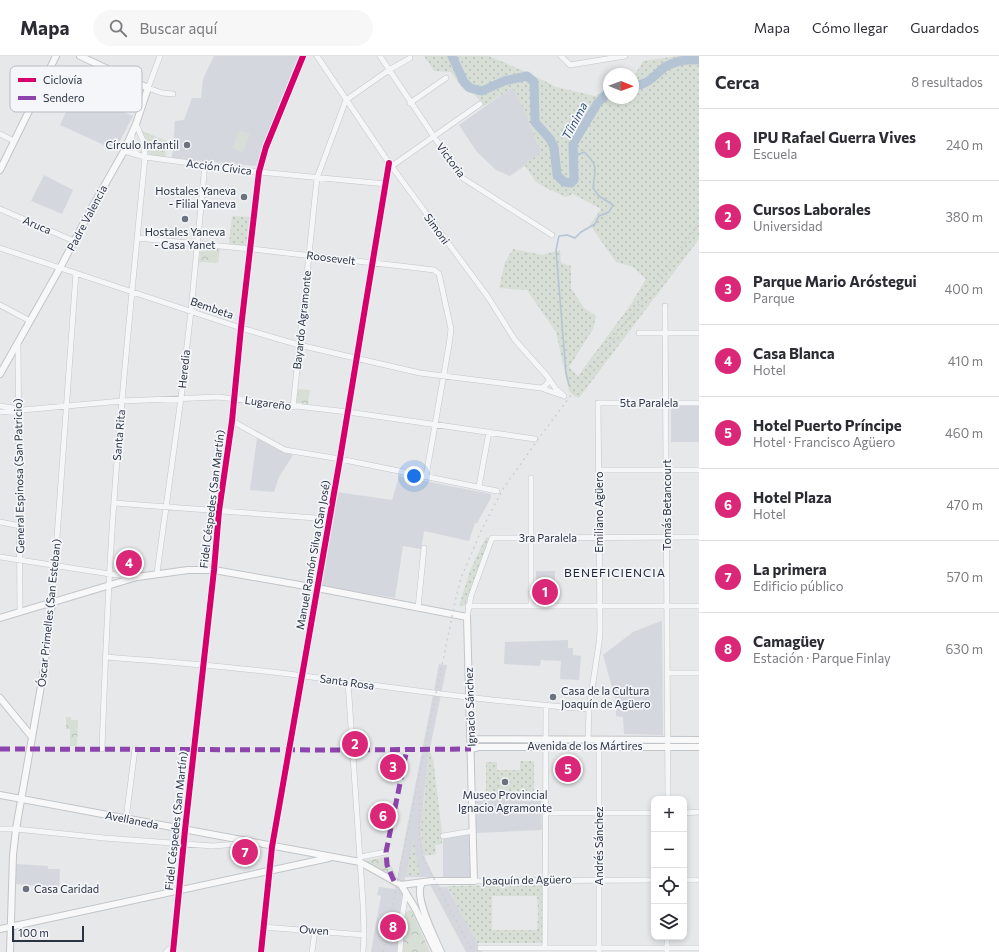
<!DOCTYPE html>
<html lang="es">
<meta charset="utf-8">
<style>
:root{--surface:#fff;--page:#f7f7f7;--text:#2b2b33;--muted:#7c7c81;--line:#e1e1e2;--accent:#db2777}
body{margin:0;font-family:Commissioner,sans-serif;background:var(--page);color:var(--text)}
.controls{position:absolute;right:12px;bottom:12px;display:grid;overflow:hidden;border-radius:8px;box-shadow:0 2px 6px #0003}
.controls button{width:36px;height:36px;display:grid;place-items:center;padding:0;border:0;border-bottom:1px solid var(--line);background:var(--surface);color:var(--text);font:20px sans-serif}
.compass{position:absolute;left:603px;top:12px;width:36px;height:36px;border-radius:50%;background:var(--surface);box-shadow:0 2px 6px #0003;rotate:91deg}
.scale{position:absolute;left:12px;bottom:10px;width:72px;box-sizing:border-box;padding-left:4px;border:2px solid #2b3445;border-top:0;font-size:11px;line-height:14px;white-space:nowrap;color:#2b3445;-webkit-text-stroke:3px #f4f6f9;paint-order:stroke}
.you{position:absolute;left:414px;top:420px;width:14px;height:14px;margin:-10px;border:3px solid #fff;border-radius:50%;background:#1a73e8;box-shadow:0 0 0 6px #1a73e833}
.badge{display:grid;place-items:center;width:26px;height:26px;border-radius:50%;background:var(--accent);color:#fff;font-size:13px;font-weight:700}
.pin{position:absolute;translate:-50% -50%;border:2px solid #fff;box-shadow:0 1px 4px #0006}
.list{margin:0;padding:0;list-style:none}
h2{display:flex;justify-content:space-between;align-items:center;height:52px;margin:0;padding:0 16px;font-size:17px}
h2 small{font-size:13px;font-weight:400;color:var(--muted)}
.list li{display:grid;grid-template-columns:26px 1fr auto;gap:12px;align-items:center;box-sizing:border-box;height:72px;padding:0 16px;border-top:1px solid var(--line)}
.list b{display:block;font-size:15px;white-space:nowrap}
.list p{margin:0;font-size:13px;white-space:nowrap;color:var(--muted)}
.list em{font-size:13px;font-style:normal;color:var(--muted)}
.icon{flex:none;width:22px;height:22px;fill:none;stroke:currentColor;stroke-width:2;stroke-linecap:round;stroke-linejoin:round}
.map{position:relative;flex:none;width:699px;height:896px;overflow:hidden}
header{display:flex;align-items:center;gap:24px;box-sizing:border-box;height:56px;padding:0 20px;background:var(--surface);border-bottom:1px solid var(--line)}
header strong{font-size:19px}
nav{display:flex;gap:22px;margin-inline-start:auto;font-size:14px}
.search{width:280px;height:36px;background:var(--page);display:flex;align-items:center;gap:10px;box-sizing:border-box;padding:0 14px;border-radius:22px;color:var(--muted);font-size:15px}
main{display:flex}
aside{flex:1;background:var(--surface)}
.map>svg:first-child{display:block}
.built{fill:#d4d7dd}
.grass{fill:url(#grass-dots);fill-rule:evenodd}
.park{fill:url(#park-crowns)}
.pitch{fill:#d6ded6}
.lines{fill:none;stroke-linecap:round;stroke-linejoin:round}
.stream{stroke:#b4c4d5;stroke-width:1.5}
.river{stroke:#b4c4d5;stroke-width:9}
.minor-casing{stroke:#c4c6c8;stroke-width:6}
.major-casing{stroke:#c2c5c8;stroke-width:8}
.minor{stroke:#f5f6f7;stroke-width:5}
.major{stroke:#f8f8f8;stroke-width:6}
.rail{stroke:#cecfd2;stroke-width:1.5;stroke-dasharray:2 4;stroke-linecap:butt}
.quiet{stroke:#8e44ad;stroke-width:5;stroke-dasharray:10 5;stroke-linecap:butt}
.cycleway-casing{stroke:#f4f6f9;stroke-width:8}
.cycleway{stroke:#d6006c;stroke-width:6}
.poi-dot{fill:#6c737f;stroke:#f4f6f9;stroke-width:1.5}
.labels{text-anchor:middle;stroke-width:3.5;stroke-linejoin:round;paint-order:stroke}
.poi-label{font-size:11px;fill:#2b3445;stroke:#f4f6f9;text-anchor:end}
.street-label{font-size:11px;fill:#2b3445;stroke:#f4f6f9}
.water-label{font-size:12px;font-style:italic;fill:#34527a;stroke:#f4f6f9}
.neighbourhood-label{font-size:12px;letter-spacing:1px;fill:#1d2536;stroke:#f4f6f9}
.key{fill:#f4f6f9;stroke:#b8bcc3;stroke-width:1}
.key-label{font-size:11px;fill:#2b3445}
</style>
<header>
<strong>Mapa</strong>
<div class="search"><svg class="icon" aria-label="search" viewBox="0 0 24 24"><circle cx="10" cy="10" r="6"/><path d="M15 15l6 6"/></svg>Buscar aquí</div>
<nav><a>Mapa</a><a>Cómo llegar</a><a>Guardados</a></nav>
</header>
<main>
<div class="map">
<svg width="699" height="896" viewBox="0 0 699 896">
<defs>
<pattern id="grass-dots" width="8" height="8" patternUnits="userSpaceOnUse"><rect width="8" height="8" fill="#d6ded6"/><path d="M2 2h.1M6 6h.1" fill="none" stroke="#b8bfb9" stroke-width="1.8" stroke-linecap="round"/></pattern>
<pattern id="park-crowns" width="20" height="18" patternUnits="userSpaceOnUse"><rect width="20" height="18" fill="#d6ded6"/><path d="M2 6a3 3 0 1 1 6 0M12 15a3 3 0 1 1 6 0" fill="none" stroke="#b8bfb9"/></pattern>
</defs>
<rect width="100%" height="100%" fill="#e6e8ea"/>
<!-- built -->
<path class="built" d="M 214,0 L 299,0 L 290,21 L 257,110 L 172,102 L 175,65 L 184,64 L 192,42 L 201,42 L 203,23 Z
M 513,31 L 527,61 L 541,96 L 510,120 L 496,114 L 477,96 L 459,69 Z
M 70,32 L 133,60 L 115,94 L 60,69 L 69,49 L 61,45 Z
M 44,119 L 73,134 L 62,158 L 31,145 Z
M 671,350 L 699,350 L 699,386 L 671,386 Z
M 257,382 L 293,399 L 279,421 L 274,436 L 250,434 Z
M 399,420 L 491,438 L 491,442 L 477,467 L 475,467 L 469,485 L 424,475 L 421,493 L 403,490 L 395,542 L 321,530 L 337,436 L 392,444 Z
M 536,515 L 555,515 L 555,545 L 536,545 Z
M 661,565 L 662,565 L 663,679 L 624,678 L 623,661 L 616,660 L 616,645 L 603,599 L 633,576 Z
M 568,584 L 568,592 L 573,592 L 573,599 L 581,600 L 579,624 L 560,623 L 561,605 L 541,604 L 540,610 L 504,608 L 505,586 Z
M 439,608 L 447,609 L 429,697 L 424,740 L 421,774 L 422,786 L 424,800 L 433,819 L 440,831 L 447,831 L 482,896 L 466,896 L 426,821 L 405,821 L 401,854 L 398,896 L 371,896 L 381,840 L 377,839 L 379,831 L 395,833 Z
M 476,742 L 541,742 L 542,774 L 476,777 Z
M 473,775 L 474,825 L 443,825 L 443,780 Z
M 16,808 L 48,810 L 48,813 L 60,813 L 59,837 L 44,837 L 45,830 L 15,828 Z"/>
<!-- grass -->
<path class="grass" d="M 424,0 L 489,0 L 533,19 L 556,31 L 595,40 L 609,32 L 609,42 L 633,42 L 633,18 L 636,17 L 643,5 L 678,0 L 699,0 L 699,183 L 579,342 L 574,340 L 569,335 L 556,276 L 527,234 L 499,232 L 505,206 L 513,193 L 542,199 L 560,194 L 561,207 L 571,210 L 571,232 L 584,252 L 596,260 L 593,273 L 569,311 L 578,320 L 631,248 L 646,223 L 633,211 L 616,206 L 590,169 L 601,153 L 573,138 L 566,141 L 546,132 L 536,126 L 525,110 L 510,120 L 496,114 L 477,96 L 496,114 L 509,120 L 541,96 L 527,61 L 513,31 L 480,53 L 484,50 L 475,39 L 464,34 L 451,16 L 434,15 Z
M 232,160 L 252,161 L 249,190 L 229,188 Z
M 486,481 L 489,482 L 465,549 L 459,550 L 470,515 Z
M 429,697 L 431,697 L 432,703 L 433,703 L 442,776 L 442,788 L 435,789 L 436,798 L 424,800 L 421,774 Z
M 520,705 L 534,705 L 534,742 L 491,743 L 491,738 L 486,738 L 486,706 L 497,706 L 497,714 L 520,714 Z
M 413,782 L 420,820 L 406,819 Z
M 542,829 L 542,887 L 477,887 L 447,830 ZM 492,840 L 537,840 L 538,857 L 537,874 L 492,874 Z"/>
<!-- park -->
<path class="park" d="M 142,75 L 167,85 L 165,102 C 136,98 154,92 142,75 Z
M 201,191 L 220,193 L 218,207 L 199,206 Z
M 298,333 L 310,334 L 308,348 L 297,347 Z
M 66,661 L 71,661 L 71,664 L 78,664 L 77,690 L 70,690 L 70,673 L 66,673 Z
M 387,697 L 395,697 L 399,702 L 397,720 L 390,720 Z
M 389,800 L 390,808 L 396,818 L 396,821 L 364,805 Z
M 410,854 L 412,855 L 430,896 L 403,896 L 405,864 L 406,856 Z"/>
<!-- pitch -->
<path class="pitch" d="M 239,74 L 250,78 L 243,97 L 232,92 Z"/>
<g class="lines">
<!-- stream -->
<path class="stream" d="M 569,329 L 566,317 L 556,194 L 559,180 L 567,179 L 575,182 L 581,176 L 595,168 L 599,160 L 609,156 L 613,149 L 599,140 L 593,132 C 595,114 599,109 584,96 L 578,99 L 574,105"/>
<!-- river -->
<path class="river" d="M 452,0 L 464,26 L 470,32 L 482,35 L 504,25 L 527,20 L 534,26 L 535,66 L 550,83 L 554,91 L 557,119 L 564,126 L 571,127 L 574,124 L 573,88 L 597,48 L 609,35
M 633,30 C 649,29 654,19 665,11 C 675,5 688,3 699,4"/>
<defs>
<path id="minor" d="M 160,0 L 148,32 L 162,37 L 173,38
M 317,0 L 389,107 L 488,241 L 515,284 L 547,320 L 556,333 L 564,340
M 380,0 L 461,121 L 552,179
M 561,0 L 570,9 L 625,0
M 410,47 L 446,22
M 132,77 C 132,85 132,92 137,98
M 0,78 L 14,85
M 124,95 L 145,101 L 259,116 L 386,128
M 389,112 L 480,48
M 0,153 L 74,185
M 137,182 L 251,193 L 418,212 L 434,214 L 439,218 L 451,273 L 449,289 L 426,420
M 0,192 L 241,272 L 299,289 L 420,317 L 541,332 L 545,330 L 549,325
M 0,249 L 30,265
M 665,250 L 668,743
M 639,277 L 699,277
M 18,287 L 20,556
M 541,332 L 561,339
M 0,350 L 13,352
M 293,351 L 317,122 L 346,44 L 389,14 L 410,2
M 0,356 L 122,345 L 218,341 L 348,356 L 535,383
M 232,365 L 285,394 L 340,403 L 497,435
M 598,414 L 699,414
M 531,422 L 531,550
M 479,430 L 489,376
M 114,447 L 329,463
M 0,466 L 20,470
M 0,501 L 110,518 L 136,521
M 157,517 L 181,342 L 191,255 L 205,108
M 52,547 L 55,509 L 76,217
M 468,550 L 699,550
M 418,552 L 424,492
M 467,561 L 471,540 L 492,482 L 699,481
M 105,601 C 171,606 238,611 304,620 C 398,632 493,646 589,653
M 668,617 L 699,617
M 348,626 L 363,848 L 364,879 L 363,896
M 588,684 L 589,653 L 599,587 L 600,575 L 598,347 L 699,347
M 102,693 C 105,610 108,527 114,445 C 122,330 134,216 145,101 L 144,87 L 136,68
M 546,757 L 654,757
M 684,757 L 699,756
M 126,763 L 135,693
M 0,773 L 16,773 L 104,782 L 213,790 L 250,787
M 443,780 L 473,775
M 360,801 L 386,796
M 684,824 L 699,824
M 474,825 L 654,824
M 263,871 L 364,879
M 480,892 L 699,892
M 545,892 L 546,650
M 166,896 L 174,889
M 173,896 L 185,774 L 214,514 L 219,455 L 232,365 L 241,272 L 259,116 L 266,91 L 303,0
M 261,896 L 272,791 L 340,403 L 389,107
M 312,896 L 315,874
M 400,896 L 402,861 L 406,836
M 599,896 L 599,687
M 667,896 L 667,881"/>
<path id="major" d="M 0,114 L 56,0
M 0,318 L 60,212 L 90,155 L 124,95 L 136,68 L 148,32 L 80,0
M 0,562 L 137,521 L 188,514 L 214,514 L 317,532 L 467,561 L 474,825 L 432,825 L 401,829
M 0,642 L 32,681
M 471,683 L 699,684
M 471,693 L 479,691 L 699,691
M 0,739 L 360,806 L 401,829 L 415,852 L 436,896
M 422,827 C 413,840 435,882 441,896
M 0,873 L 329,802
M 10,896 L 13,799 L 16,773 L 44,613 L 52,547"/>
</defs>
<!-- minor casing -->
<use href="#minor" class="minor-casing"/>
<!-- major casing -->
<use href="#major" class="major-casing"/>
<!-- minor -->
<use href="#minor" class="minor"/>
<!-- major -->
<use href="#major" class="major"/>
<!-- rail -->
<path class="rail" d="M 420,735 L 419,779 L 424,804 L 473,896
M 383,896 L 455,546 L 461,522 L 481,475 L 503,433 L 539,382 L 699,168"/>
<!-- quiet -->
<path class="quiet" d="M 0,693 L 352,694 L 471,693
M 394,825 L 387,809 L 386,796 L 407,693"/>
<defs>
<path id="cycleway" d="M 173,896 L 185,774 L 214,514 L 219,455 L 232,365 L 241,272 L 259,116 L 266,91 L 303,0
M 261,896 L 272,791 L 340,403 L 389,107"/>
</defs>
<!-- cycleway casing -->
<use href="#cycleway" class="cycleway-casing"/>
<!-- cycleway -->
<use href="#cycleway" class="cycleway"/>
</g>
<!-- markers -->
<g class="poi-dot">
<circle cx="187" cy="89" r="4"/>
<circle cx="244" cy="141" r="4"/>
<circle cx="185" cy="163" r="4"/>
<circle cx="553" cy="641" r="4"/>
<circle cx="505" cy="726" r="4"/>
<circle cx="26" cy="833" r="4"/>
</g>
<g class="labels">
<!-- poi labels -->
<g class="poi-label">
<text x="179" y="93">Círculo Infantil</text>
<text x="236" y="139">Hostales Yaneva<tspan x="236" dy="13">- Filial Yaneva</tspan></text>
<text x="185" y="180" text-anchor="middle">Hostales Yaneva<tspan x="185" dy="13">- Casa Yanet</tspan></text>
<text x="561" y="639" text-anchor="start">Casa de la Cultura<tspan x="561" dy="13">Joaquín de Agüero</tspan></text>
<text x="505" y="743" text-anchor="middle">Museo Provincial<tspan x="505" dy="13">Ignacio Agramonte</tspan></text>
<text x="34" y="837" text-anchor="start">Casa Caridad</text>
</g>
<!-- street labels -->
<g class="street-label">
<text transform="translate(451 104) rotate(53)" y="4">Victoria</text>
<text transform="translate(219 111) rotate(7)" y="4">Acción Cívica</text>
<text transform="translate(87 162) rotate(-62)" y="4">Padre Valencia</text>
<text transform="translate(37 169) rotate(23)" y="4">Aruca</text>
<text transform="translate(437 173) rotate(54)" y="4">Simoni</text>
<text transform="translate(331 202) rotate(7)" y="4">Roosevelt</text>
<text transform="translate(212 252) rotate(19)" y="4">Bembeta</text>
<text transform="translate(302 264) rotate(-84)" y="4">Bayardo Agramonte</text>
<text transform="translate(184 313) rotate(-84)" y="4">Heredia</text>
<text transform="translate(268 347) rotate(8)" y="4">Lugareño</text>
<text x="649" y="351">5ta Paralela</text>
<text transform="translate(119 379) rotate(-85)" y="4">Santa Rita</text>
<text transform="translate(19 420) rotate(-91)" y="4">General Espinosa (San Patricio)</text>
<text transform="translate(212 443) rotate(-83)" y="4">Fidel Céspedes (San Martín)</text>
<text transform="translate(667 449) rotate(-90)" y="4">Tomás Betancourt</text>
<text transform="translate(599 456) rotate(-90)" y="4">Emiliano Agüero</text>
<text x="548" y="486">3ra Paralela</text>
<text transform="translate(313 499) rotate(-80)" y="4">Manuel Ramón Silva (San José)</text>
<text transform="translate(49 557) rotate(-84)" y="4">Óscar Primelles (San Esteban)</text>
<text transform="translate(347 626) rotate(8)" y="4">Santa Rosa</text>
<text transform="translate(470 651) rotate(-92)" y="4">Ignacio Sánchez</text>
<text x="585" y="694">Avenida de los Mártires</text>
<text transform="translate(132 764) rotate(11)" y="4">Avellaneda</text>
<text transform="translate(176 765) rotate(-84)" y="4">Fidel Céspedes (San Martín)</text>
<text transform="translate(599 790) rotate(-90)" y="4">Andrés Sánchez</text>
<text transform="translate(527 824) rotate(-1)" y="4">Joaquín de Agüero</text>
<text transform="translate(314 874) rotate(4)" y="4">Owen</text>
</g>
<!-- water labels -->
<g class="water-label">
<text transform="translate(575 65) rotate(-62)" y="4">Tíinima</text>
</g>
<!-- neighbourhood labels -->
<g class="neighbourhood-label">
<text x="615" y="521">BENEFICIENCIA</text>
</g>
</g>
<!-- legend -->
<rect x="10" y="10" width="132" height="46" rx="6" class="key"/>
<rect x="18" y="22" width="18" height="4" fill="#d6006c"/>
<rect x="18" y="40" width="18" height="4" fill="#8e44ad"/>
<g class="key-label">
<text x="43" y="28">Ciclovía</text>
<text x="43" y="46">Sendero</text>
</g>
</svg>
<div class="controls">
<button>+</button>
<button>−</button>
<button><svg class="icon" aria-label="locate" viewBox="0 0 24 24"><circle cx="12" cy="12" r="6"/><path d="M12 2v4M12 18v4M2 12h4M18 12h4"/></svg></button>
<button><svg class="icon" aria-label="layers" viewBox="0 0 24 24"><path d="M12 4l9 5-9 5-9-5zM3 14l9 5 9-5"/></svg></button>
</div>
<svg class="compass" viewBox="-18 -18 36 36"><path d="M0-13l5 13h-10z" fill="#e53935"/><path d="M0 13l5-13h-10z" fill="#7c7c81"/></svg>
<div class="scale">100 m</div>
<div class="you"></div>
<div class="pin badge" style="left:545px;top:536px">1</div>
<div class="pin badge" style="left:355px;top:688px">2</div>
<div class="pin badge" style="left:393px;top:711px">3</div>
<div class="pin badge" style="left:129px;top:507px">4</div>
<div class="pin badge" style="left:568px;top:713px">5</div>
<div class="pin badge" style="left:383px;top:760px">6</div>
<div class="pin badge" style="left:245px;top:796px">7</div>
<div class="pin badge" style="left:393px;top:871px">8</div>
</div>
<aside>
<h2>Cerca<small>8 resultados</small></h2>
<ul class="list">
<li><span class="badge">1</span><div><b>IPU Rafael Guerra Vives</b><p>Escuela</p></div><em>240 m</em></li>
<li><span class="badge">2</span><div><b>Cursos Laborales</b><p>Universidad</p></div><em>380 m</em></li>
<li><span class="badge">3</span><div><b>Parque Mario Aróstegui</b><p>Parque</p></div><em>400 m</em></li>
<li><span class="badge">4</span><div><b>Casa Blanca</b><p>Hotel</p></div><em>410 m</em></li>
<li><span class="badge">5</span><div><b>Hotel Puerto Príncipe</b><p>Hotel · Francisco Agüero</p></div><em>460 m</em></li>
<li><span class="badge">6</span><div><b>Hotel Plaza</b><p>Hotel</p></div><em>470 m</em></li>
<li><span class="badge">7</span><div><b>La primera</b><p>Edificio público</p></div><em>570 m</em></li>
<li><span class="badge">8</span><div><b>Camagüey</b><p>Estación · Parque Finlay</p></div><em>630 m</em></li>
</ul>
</aside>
</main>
